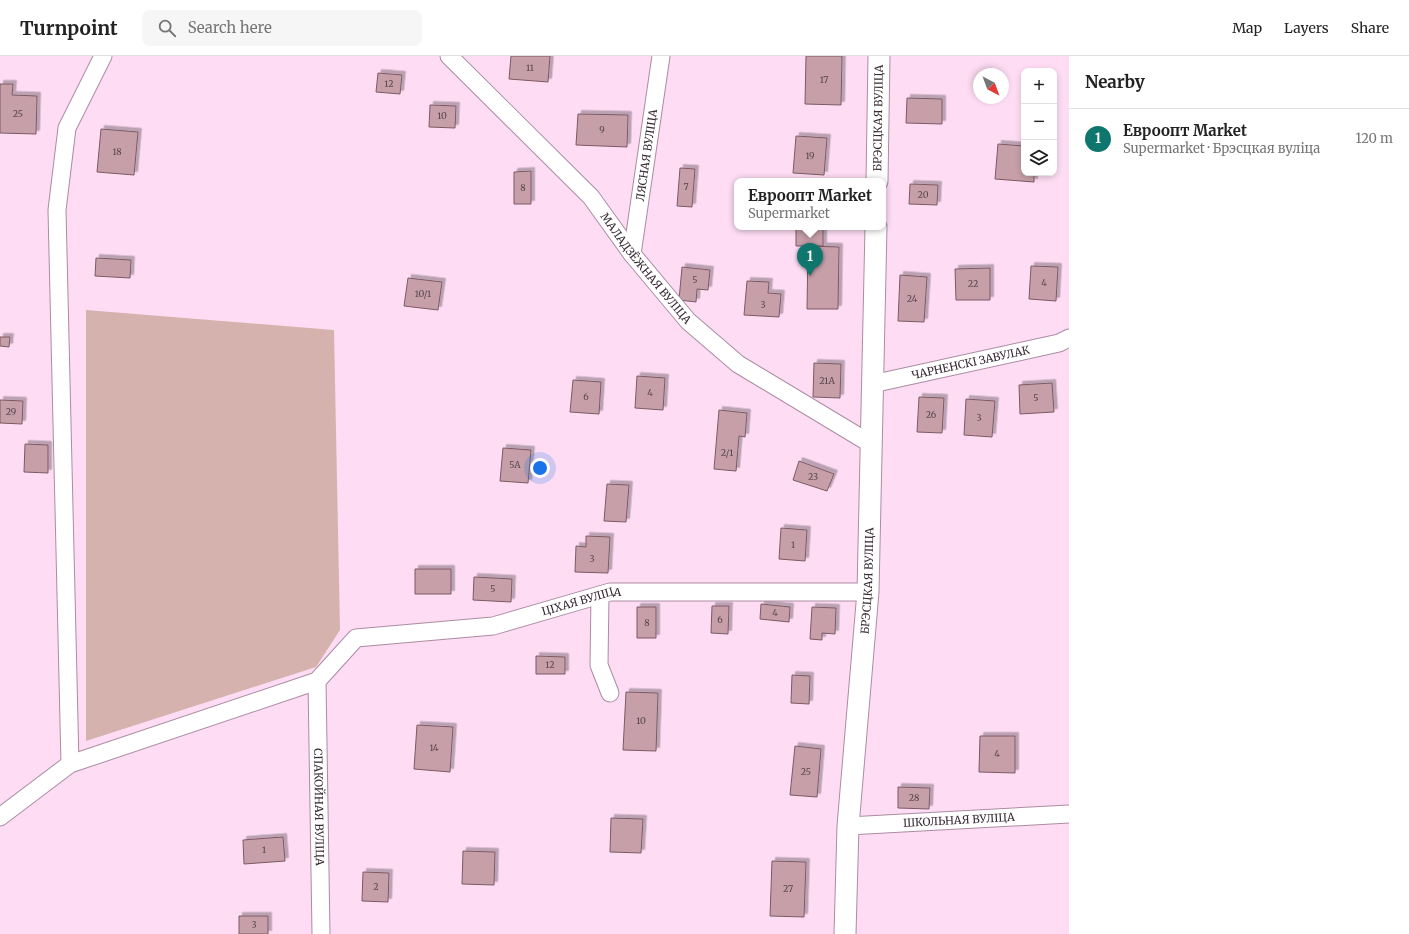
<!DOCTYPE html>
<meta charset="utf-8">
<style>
:root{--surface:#fff;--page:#f6f6f6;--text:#222;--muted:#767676;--line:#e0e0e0;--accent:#0f766e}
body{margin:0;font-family:Merriweather,serif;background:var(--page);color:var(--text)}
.controls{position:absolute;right:12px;top:12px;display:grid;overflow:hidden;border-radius:8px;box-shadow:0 2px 6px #0003}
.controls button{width:36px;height:36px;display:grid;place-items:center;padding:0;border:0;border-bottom:1px solid var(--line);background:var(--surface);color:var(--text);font:20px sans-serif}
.compass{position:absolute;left:973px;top:12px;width:36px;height:36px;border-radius:50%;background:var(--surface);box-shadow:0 2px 6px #0003;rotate:139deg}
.you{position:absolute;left:540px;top:412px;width:14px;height:14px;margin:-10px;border:3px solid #fff;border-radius:50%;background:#1a73e8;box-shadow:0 0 0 6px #1a73e833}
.badge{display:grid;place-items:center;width:26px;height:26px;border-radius:50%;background:var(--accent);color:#fff;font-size:13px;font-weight:700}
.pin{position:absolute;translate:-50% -33px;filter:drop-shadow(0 1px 2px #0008)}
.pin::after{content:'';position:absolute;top:21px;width:14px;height:12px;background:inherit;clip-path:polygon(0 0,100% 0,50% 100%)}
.popup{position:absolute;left:734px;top:122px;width:152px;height:52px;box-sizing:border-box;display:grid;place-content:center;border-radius:8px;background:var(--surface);filter:drop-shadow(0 1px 3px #0005);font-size:13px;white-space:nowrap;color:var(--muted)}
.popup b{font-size:15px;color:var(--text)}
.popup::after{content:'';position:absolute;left:50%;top:100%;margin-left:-8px;border:8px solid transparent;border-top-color:var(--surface)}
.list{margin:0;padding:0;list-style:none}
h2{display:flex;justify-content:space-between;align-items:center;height:52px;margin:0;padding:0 16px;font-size:17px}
h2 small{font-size:13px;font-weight:400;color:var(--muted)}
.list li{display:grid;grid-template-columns:26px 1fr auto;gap:12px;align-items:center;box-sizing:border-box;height:60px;padding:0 16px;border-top:1px solid var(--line)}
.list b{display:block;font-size:15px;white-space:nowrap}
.list p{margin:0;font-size:13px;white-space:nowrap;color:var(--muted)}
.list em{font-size:13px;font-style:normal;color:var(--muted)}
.icon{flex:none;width:22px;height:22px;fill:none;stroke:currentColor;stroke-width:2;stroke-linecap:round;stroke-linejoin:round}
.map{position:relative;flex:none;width:1069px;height:878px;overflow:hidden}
header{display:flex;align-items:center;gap:24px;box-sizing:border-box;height:56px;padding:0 20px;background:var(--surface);border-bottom:1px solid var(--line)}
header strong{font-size:19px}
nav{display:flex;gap:22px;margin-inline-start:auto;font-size:14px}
.search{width:280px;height:36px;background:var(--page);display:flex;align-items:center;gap:10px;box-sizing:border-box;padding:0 14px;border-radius:8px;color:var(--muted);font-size:15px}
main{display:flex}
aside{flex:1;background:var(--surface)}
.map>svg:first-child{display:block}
.green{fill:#d6b2ae}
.building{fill:#c69fa9;stroke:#7c5963;filter:url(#shadow)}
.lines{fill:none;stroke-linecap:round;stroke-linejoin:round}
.minor-casing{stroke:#ab8ca2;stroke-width:19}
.tertiary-casing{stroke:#ab8ca2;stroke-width:23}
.minor{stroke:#fff;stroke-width:17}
.tertiary{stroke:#fff;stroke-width:21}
.labels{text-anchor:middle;stroke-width:4;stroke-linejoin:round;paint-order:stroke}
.number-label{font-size:9px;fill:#5a4750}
.street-label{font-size:11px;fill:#362a33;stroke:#fff1fa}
</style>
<header>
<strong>Turnpoint</strong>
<div class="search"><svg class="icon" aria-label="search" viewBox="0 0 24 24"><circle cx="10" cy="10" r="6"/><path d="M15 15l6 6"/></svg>Search here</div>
<nav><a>Map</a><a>Layers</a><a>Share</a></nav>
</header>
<main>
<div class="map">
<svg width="1069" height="878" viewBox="0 0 1069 878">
<defs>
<filter id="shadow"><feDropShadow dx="3.5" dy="-3.5" stdDeviation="0" flood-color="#0004"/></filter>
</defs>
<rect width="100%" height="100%" fill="#feddf4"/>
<!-- green -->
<path class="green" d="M 86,254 L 334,274 L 340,574 L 316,611 L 86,685 Z"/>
<!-- building -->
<path class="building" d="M 511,0 L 550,0 L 548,26 L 509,23 Z
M 806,0 L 842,0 L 841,49 L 805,48 Z
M 378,17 L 402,19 L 400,38 L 376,36 Z
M 0,28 L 13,28 L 12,39 L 37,40 L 36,78 L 0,77 Z
M 907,42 L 942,43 L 942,68 L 906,67 Z
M 430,49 L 456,50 L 455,72 L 429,71 Z
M 578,58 L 628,59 L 627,91 L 576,89 Z
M 101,73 L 138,76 L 134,119 L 97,116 Z
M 796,80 L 827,82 L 824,119 L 793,117 Z
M 998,88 L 1024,90 L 1024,117 L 1034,117 L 1034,126 L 995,123 Z
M 680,112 L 695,113 L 692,151 L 677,150 Z
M 531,115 L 531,148 L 514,148 L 514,116 Z
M 910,128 L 938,129 L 937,149 L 909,148 Z
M 796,171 L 823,171 L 823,190 L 796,190 Z
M 808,190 L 839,191 L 838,253 L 807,253 Z
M 96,202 L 131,204 L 130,222 L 95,220 Z
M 1031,210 L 1058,211 L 1056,245 L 1029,243 Z
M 682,211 L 710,214 L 708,234 L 697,233 L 696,246 L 679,244 Z
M 990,212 L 990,244 L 956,244 L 955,213 Z
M 900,219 L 927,221 L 924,266 L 898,265 Z
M 408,222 L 442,226 L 438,254 L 404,250 Z
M 747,225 L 769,226 L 768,237 L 781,238 L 779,261 L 744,259 Z
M 0,281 L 10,281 L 9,291 L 0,290 Z
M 814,307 L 841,308 L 840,342 L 813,341 Z
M 637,320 L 665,322 L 663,354 L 635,352 Z
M 573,324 L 601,326 L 599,358 L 570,356 Z
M 1052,327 L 1054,356 L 1020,358 L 1019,329 Z
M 919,341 L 944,342 L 942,377 L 917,376 Z
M 966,343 L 995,345 L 992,381 L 964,379 Z
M 0,344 L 23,345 L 22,368 L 0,367 Z
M 719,354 L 747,357 L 745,381 L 739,380 L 736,415 L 714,413 Z
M 25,388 L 48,389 L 48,417 L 24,416 Z
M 503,392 L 531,394 L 528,427 L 500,425 Z
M 799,405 L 834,418 L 827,435 L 793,424 Z
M 607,428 L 629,429 L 626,466 L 604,465 Z
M 781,472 L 807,474 L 805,505 L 779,503 Z
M 586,480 L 610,481 L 608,517 L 575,516 L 576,490 L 586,491 Z
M 415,513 L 451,513 L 451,538 L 415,538 Z
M 474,521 L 512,523 L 511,546 L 473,544 Z
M 761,548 L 790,551 L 789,566 L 760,563 Z
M 712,550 L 729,550 L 728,578 L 711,577 Z
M 637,551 L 656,551 L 656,582 L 637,582 Z
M 812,551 L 836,552 L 835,578 L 822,577 L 822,584 L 810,583 Z
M 536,600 L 565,601 L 565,618 L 536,618 Z
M 792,619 L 810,620 L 809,648 L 791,647 Z
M 626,636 L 658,637 L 656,695 L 623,694 Z
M 417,669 L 453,671 L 450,716 L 414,713 Z
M 980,680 L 1015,680 L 1015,717 L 979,716 Z
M 795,690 L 821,693 L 817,741 L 790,739 Z
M 898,731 L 930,732 L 929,753 L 898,752 Z
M 611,762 L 643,763 L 641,797 L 610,796 Z
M 283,781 L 285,805 L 244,808 L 243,784 Z
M 463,795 L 495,796 L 494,829 L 462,828 Z
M 772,805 L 806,806 L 804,861 L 770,860 Z
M 363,816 L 389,817 L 388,846 L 362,845 Z
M 239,860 L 268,860 L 268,878 L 239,878 Z"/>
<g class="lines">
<defs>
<g id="minor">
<path id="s1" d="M 449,0 L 591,141 L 632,198 L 688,265 L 738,308 L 871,388"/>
<path id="s2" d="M 632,198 L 661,0"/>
<path id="s3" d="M 872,328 L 1059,287 L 1069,282"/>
<path d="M 600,539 L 599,609 L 610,637"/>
<path id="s4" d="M 317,625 L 321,878"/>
<path d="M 70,708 L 57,154 L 67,72 L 103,0"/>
<path id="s5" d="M 0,761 L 70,708 L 317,625 L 356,582 L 493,570 L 610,536 L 868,536"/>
<path id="s6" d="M 848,770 L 1069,758"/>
</g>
<g id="tertiary">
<path id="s7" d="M 877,125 L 879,0"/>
<path id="s8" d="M 845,878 L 848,770 L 868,536 L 876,171"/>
</g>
</defs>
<!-- minor casing -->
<use href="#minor" class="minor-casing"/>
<!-- tertiary casing -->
<use href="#tertiary" class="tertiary-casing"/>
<!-- minor -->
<use href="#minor" class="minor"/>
<!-- tertiary -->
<use href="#tertiary" class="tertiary"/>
</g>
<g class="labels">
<!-- number labels -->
<g class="number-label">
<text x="530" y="15">11</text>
<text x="824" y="27">17</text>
<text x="389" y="31">12</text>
<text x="18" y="61">25</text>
<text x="442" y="63">10</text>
<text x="602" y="77">9</text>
<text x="117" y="99">18</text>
<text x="810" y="103">19</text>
<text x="686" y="134">7</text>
<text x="523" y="135">8</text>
<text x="923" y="142">20</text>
<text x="695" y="227">5</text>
<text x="1044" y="230">4</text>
<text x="973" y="231">22</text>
<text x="423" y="241">10/1</text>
<text x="912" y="246">24</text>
<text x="763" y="252">3</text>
<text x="827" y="328">21А</text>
<text x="650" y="340">4</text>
<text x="586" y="344">6</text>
<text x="1036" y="345">5</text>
<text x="11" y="359">29</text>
<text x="931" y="362">26</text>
<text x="979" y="365">3</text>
<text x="727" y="400">2/1</text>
<text x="515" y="412">5А</text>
<text x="813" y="424">23</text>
<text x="793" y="492">1</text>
<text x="592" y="506">3</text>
<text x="493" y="536">5</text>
<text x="775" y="560">4</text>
<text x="720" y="567">6</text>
<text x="647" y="570">8</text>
<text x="550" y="612">12</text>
<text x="641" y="668">10</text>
<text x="434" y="695">14</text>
<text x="997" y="701">4</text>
<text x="806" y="719">25</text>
<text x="914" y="745">28</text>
<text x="264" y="797">1</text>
<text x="376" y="834">2</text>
<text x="788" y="836">27</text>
<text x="254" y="872">3</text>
</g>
<!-- street labels -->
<g class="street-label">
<text dy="4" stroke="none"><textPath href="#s7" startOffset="63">БРЭСЦКАЯ ВУЛІЦА</textPath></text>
<text dy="4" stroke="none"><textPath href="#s2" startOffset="100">ЛЯСНАЯ ВУЛІЦА</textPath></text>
<text dy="4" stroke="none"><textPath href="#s1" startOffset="290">МАЛАДЗЁЖНАЯ ВУЛІЦА</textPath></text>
<text dy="4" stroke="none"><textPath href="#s3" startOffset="101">ЧАРНЕНСКІ ЗАВУЛАК</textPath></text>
<text dy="4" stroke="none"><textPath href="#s8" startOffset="354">БРЭСЦКАЯ ВУЛІЦА</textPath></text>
<text dy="4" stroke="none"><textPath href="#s5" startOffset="636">ЦІХАЯ ВУЛІЦА</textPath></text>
<text dy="4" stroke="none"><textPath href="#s4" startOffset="126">СПАКОЙНАЯ ВУЛІЦА</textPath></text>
<text dy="4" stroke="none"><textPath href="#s6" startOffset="111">ШКОЛЬНАЯ ВУЛІЦА</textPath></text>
</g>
</g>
</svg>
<div class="controls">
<button>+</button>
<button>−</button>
<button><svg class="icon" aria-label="layers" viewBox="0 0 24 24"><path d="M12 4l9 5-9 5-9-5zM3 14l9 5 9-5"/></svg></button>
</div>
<svg class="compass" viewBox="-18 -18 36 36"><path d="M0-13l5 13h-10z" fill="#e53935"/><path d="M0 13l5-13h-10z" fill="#767676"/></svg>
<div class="you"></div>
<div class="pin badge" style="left:810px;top:220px">1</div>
<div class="popup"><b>Евроопт Market</b>Supermarket</div>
</div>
<aside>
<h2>Nearby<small></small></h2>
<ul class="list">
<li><span class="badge">1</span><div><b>Евроопт Market</b><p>Supermarket · Брэсцкая вуліца</p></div><em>120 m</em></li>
</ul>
</aside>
</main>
